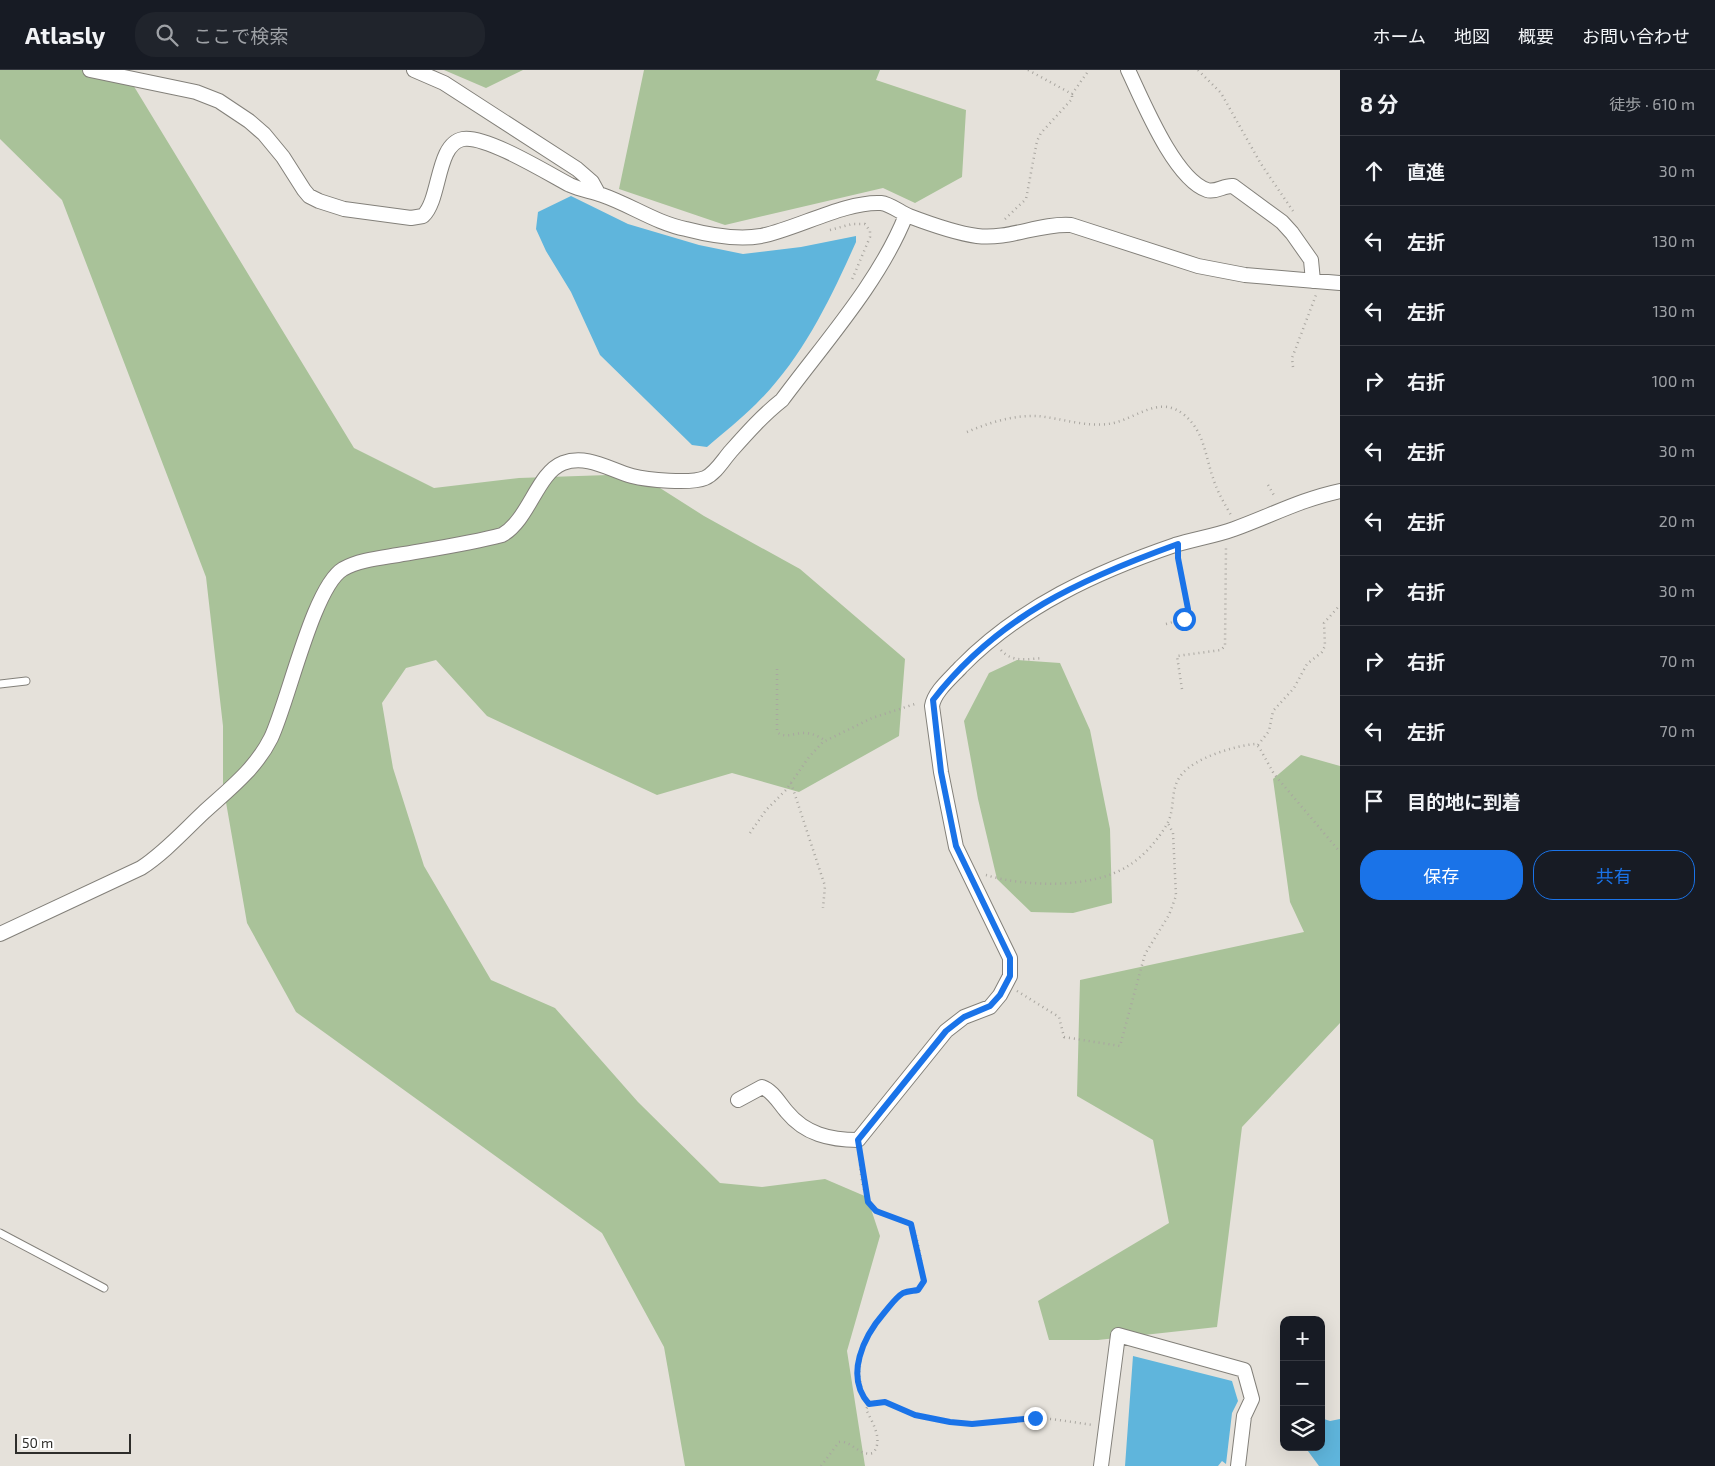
<!DOCTYPE html>
<html lang="ja">
<meta charset="utf-8">
<style>
:root{--surface:#171b24;--page:#20242c;--text:#f1f3f6;--muted:#9ea1a6;--line:#363941;--accent:#1a73e8}
body{margin:0;font-family:"Exo 2","Noto Sans JP",sans-serif;background:var(--page);color:var(--text)}
.controls{position:absolute;right:15px;bottom:15px;display:grid;overflow:hidden;border-radius:10px;box-shadow:0 5px 20px #0002}
.controls button{width:45px;height:45px;display:grid;place-items:center;padding:0;border:0;border-bottom:1px solid var(--line);background:var(--surface);color:var(--text);font:25px sans-serif}
.scale{position:absolute;left:15px;bottom:12px;width:116px;box-sizing:border-box;padding-left:5px;border:2px solid #2e2d2a;border-top:0;font-size:14px;line-height:18px;white-space:nowrap;color:#2e2d2a;-webkit-text-stroke:4px #fff;paint-order:stroke}
.stop{position:absolute;width:15px;height:15px;margin:-11px;border:4px solid #1a73e8;border-radius:50%;background:#fff}
.stop.end{background:#1a73e8;border-color:#fff;box-shadow:0 1px 5px #0008}
.list{margin:0;padding:0;list-style:none}
h2{display:flex;justify-content:space-between;align-items:center;height:65px;margin:0;padding:0 20px;font-size:21px}
h2 small{font-size:16px;font-weight:400;color:var(--muted)}
.list li{display:grid;grid-template-columns:32px 1fr auto;gap:15px;align-items:center;box-sizing:border-box;height:70px;padding:0 20px;border-top:1px solid var(--line)}
.list b{display:block;font-size:19px;white-space:nowrap}
.list em{font-size:16px;font-style:normal;color:var(--muted)}
.actions{display:flex;gap:10px;padding:15px 20px}
.actions a{flex:1;padding:11px 0;border:1px solid var(--accent);border-radius:20px;text-align:center;font-size:18px;color:var(--accent)}
.actions .main{background:var(--accent);color:#fff}
.icon{flex:none;width:28px;height:28px;fill:none;stroke:currentColor;stroke-width:2;stroke-linecap:round;stroke-linejoin:round}
.map{position:relative;flex:none;width:1340px;height:1396px;overflow:hidden}
header{display:flex;align-items:center;gap:30px;box-sizing:border-box;height:70px;padding:0 25px;background:var(--surface);border-bottom:1px solid var(--line)}
header strong{font-size:24px}
nav{display:flex;gap:28px;margin-inline-start:auto;font-size:18px}
.search{width:350px;height:45px;background:var(--page);display:flex;align-items:center;gap:12px;box-sizing:border-box;padding:0 18px;border-radius:20px;color:var(--muted);font-size:19px}
main{display:flex}
aside{flex:1;background:var(--surface)}
.map>svg:first-child{display:block}
.green{fill:#a9c299}
.water{fill:#5fb5dc}
.lines{fill:none;stroke-linecap:round;stroke-linejoin:round}
.lane-casing{stroke:#83807a;stroke-width:9}
.street-casing{stroke:#83807a;stroke-width:16}
.path{stroke:#a9a6a0;stroke-width:2.5;stroke-dasharray:1 4;stroke-linecap:butt}
.lane{stroke:#fff;stroke-width:7}
.street{stroke:#fff;stroke-width:14}
.route{stroke:#1a73e8;stroke-width:6}
</style>
<header>
<strong>Atlasly</strong>
<div class="search"><svg class="icon" aria-label="search" viewBox="0 0 24 24"><circle cx="10" cy="10" r="6"/><path d="M15 15l6 6"/></svg>ここで検索</div>
<nav><a>ホーム</a><a>地図</a><a>概要</a><a>お問い合わせ</a></nav>
</header>
<main>
<div class="map">
<svg width="1340" height="1396" viewBox="0 0 1340 1396">
<rect width="100%" height="100%" fill="#e5e1da"/>
<!-- green -->
<path class="green" d="M 0,0 L 124,0 L 354,378 L 434,418 L 519,408 L 638,404 L 704,446 L 800,499 L 905,589 L 899,666 L 799,722 L 732,703 L 657,725 L 487,646 L 436,590 L 406,598 L 382,633 L 393,698 L 424,796 L 491,910 L 555,938 L 638,1032 L 720,1113 L 762,1117 L 825,1109 L 867,1127 L 880,1166 L 847,1281 L 865,1396 L 685,1396 L 664,1277 L 602,1163 L 296,942 L 247,853 L 223,715 L 223,656 L 206,507 L 62,130 L 0,69 Z
M 444,0 L 523,0 L 486,18 Z
M 644,0 L 880,0 L 876,10 L 966,40 L 962,107 L 915,133 L 883,118 L 725,155 L 619,119 Z
M 1017,590 L 1060,593 L 1090,660 L 1110,759 L 1112,833 L 1073,843 L 1031,842 L 997,809 L 978,729 L 964,651 L 989,603 Z
M 1301,685 L 1340,696 L 1340,953 L 1242,1057 L 1217,1257 L 1098,1270 L 1049,1270 L 1038,1231 L 1169,1153 L 1153,1070 L 1077,1026 L 1080,910 L 1304,862 L 1290,832 L 1273,709 Z"/>
<!-- water -->
<path class="water" d="M 571,126 L 628,154 L 699,175 L 743,184 L 801,177 L 856,166 L 856,172 C 830,230 802,289 756,334 C 741,349 723,363 707,377 L 692,375 L 600,285 L 571,222 L 546,181 L 536,159 L 538,142 Z
M 1133,1286 L 1232,1311 L 1238,1331 L 1232,1343 L 1226,1394 L 1222,1391 L 1218,1396 L 1125,1396 Z
M 1321,1348 L 1330,1351 L 1340,1349 L 1340,1396 L 1319,1396 L 1305,1377 L 1321,1377 Z"/>
<g class="lines">
<defs>
<path id="lane" d="M 0,614 L 26,611
M 0,1163 L 104,1218"/>
<path id="street" d="M 90,0 L 196,22 L 219,31 L 249,51 L 264,64 L 283,87 L 304,120 L 309,126 L 319,131 L 344,139 L 411,148 L 423,146 C 441,129 436,74 463,69 C 486,65 549,104 570,115 C 581,120 591,121 602,125 C 631,135 656,153 686,159 C 709,165 738,170 761,166 C 796,159 846,131 881,133 C 890,134 900,142 909,146 C 930,154 955,163 977,166 C 1009,170 1039,153 1071,155 L 1198,196 L 1245,205 L 1340,213
M 414,0 L 444,13 L 577,99 L 592,112 L 598,123
M 1128,0 C 1142,29 1174,109 1207,120 C 1216,123 1224,115 1233,116 L 1282,152 L 1292,163 L 1311,190 L 1313,211
M 0,864 L 141,798 C 164,783 183,762 203,743 C 228,720 255,700 271,668 C 288,633 313,517 343,499 C 359,490 380,488 398,485 C 432,479 468,474 502,465 C 529,450 537,403 563,393 C 587,384 610,400 632,406 C 647,410 691,414 705,408 C 716,403 723,390 731,381 C 747,363 763,345 782,330 C 825,272 880,211 906,145
M 738,1030 L 762,1017 C 773,1021 779,1033 787,1042 C 805,1064 830,1070 858,1070 L 946,961 L 964,947 L 990,937 L 1000,925 L 1010,906 L 1010,888 L 956,777 L 941,702 L 932,636 C 934,622 951,608 961,597 C 1020,537 1096,502 1175,475 C 1194,469 1215,466 1234,459 C 1270,446 1302,429 1340,421
M 1101,1396 L 1118,1265 L 1244,1300 L 1252,1329 L 1244,1346 L 1238,1396"/>
</defs>
<!-- lane casing -->
<use href="#lane" class="lane-casing"/>
<!-- street casing -->
<use href="#street" class="street-casing"/>
<!-- path -->
<path class="path" d="M 1028,0 L 1072,24 L 1089,0
M 1198,0 L 1221,23 L 1261,94 L 1293,141
M 1005,149 L 1026,129 L 1037,71 L 1041,63 L 1072,29 L 1072,24
M 830,160 L 852,154 L 865,154 L 870,161 L 870,167 L 851,212
M 1293,297 L 1292,288 L 1316,225
M 967,362 C 988,353 1013,345 1037,346 C 1060,348 1085,357 1108,354 C 1134,351 1158,324 1183,344 C 1204,360 1205,385 1213,408 C 1217,421 1224,433 1231,445
M 1268,415 L 1275,427
M 1166,554 L 1184,549 L 1188,546 L 1178,489
M 1001,580 C 1012,593 1028,589 1043,588
M 777,599 L 777,662 C 785,669 794,663 804,663 C 812,663 818,666 826,671
M 1182,619 L 1177,586 L 1221,580 L 1225,576 L 1226,476
M 1258,675 L 1269,661 L 1273,641 L 1294,618 L 1307,594 L 1322,582 L 1325,576 L 1324,553 L 1340,535
M 791,713 L 825,816 L 823,838
M 750,763 L 766,740 L 786,720 L 809,687 L 823,672 L 872,648 L 918,633
M 986,805 C 1025,817 1092,819 1128,796 C 1143,787 1158,770 1167,754 C 1176,739 1169,719 1182,704 C 1195,688 1234,676 1255,674 L 1259,677 L 1274,704 L 1340,782
M 1017,921 L 1059,947 L 1064,967 L 1120,976 L 1145,884 L 1169,845 L 1176,826 L 1173,763 L 1168,753
M 859,1084 C 862,1114 861,1137 893,1147 C 898,1148 907,1149 911,1154 C 918,1163 922,1198 924,1211 L 918,1220 L 902,1224 L 894,1231 L 867,1265 L 862,1275 L 859,1305 L 864,1329 L 869,1334
M 821,1396 L 839,1372 C 852,1370 859,1387 873,1383 C 884,1370 872,1352 866,1339 C 876,1321 901,1339 914,1344 C 923,1348 934,1349 944,1351 C 971,1357 997,1350 1024,1348 C 1047,1347 1070,1352 1093,1355"/>
<!-- lane -->
<use href="#lane" class="lane"/>
<!-- street -->
<use href="#street" class="street"/>
</g>
<g class="lines">
<!-- route -->
<path class="route" d="M 1035,1348 L 972,1354 L 950,1352 L 915,1345 L 885,1332 L 869,1334 C 844,1306 864,1266 884,1243 C 890,1236 896,1227 903,1223 C 908,1221 913,1221 918,1220 L 924,1211 L 911,1154 L 876,1141 L 868,1132 L 858,1070 L 946,961 L 964,947 L 990,936 L 1000,925 L 1010,906 L 1010,888 L 956,776 L 941,702 L 933,630 C 998,546 1081,509 1178,474 L 1178,488 L 1188,539 L 1188,546 L 1184,549"/>
</g>
</svg>
<div class="controls">
<button>+</button>
<button>−</button>
<button><svg class="icon" aria-label="layers" viewBox="0 0 24 24"><path d="M12 4l9 5-9 5-9-5zM3 14l9 5 9-5"/></svg></button>
</div>
<div class="scale">50 m</div>
<div class="stop" style="left:1184px;top:549px"></div>
<div class="stop end" style="left:1035px;top:1348px"></div>
</div>
<aside>
<h2>8 分<small>徒歩 · 610 m</small></h2>
<ul class="list">
<li><svg class="icon" aria-label="ahead" viewBox="0 0 24 24"><path d="M12 20V5M6 11l6-6 6 6"/></svg><div><b>直進</b></div><em>30 m</em></li>
<li><svg class="icon" aria-label="left" viewBox="0 0 24 24"><path d="M17 20v-9H6M10 6l-5 5 5 5"/></svg><div><b>左折</b></div><em>130 m</em></li>
<li><svg class="icon" aria-label="left" viewBox="0 0 24 24"><path d="M17 20v-9H6M10 6l-5 5 5 5"/></svg><div><b>左折</b></div><em>130 m</em></li>
<li><svg class="icon" aria-label="right" viewBox="0 0 24 24"><path d="M7 20v-9h11M14 6l5 5-5 5"/></svg><div><b>右折</b></div><em>100 m</em></li>
<li><svg class="icon" aria-label="left" viewBox="0 0 24 24"><path d="M17 20v-9H6M10 6l-5 5 5 5"/></svg><div><b>左折</b></div><em>30 m</em></li>
<li><svg class="icon" aria-label="left" viewBox="0 0 24 24"><path d="M17 20v-9H6M10 6l-5 5 5 5"/></svg><div><b>左折</b></div><em>20 m</em></li>
<li><svg class="icon" aria-label="right" viewBox="0 0 24 24"><path d="M7 20v-9h11M14 6l5 5-5 5"/></svg><div><b>右折</b></div><em>30 m</em></li>
<li><svg class="icon" aria-label="right" viewBox="0 0 24 24"><path d="M7 20v-9h11M14 6l5 5-5 5"/></svg><div><b>右折</b></div><em>70 m</em></li>
<li><svg class="icon" aria-label="left" viewBox="0 0 24 24"><path d="M17 20v-9H6M10 6l-5 5 5 5"/></svg><div><b>左折</b></div><em>70 m</em></li>
<li><svg class="icon" aria-label="arrive" viewBox="0 0 24 24"><path d="M6 21V4h12l-3 4 3 4H6"/></svg><div><b>目的地に到着</b></div></li>
</ul>
<div class="actions"><a class="main">保存</a><a>共有</a></div>
</aside>
</main>
